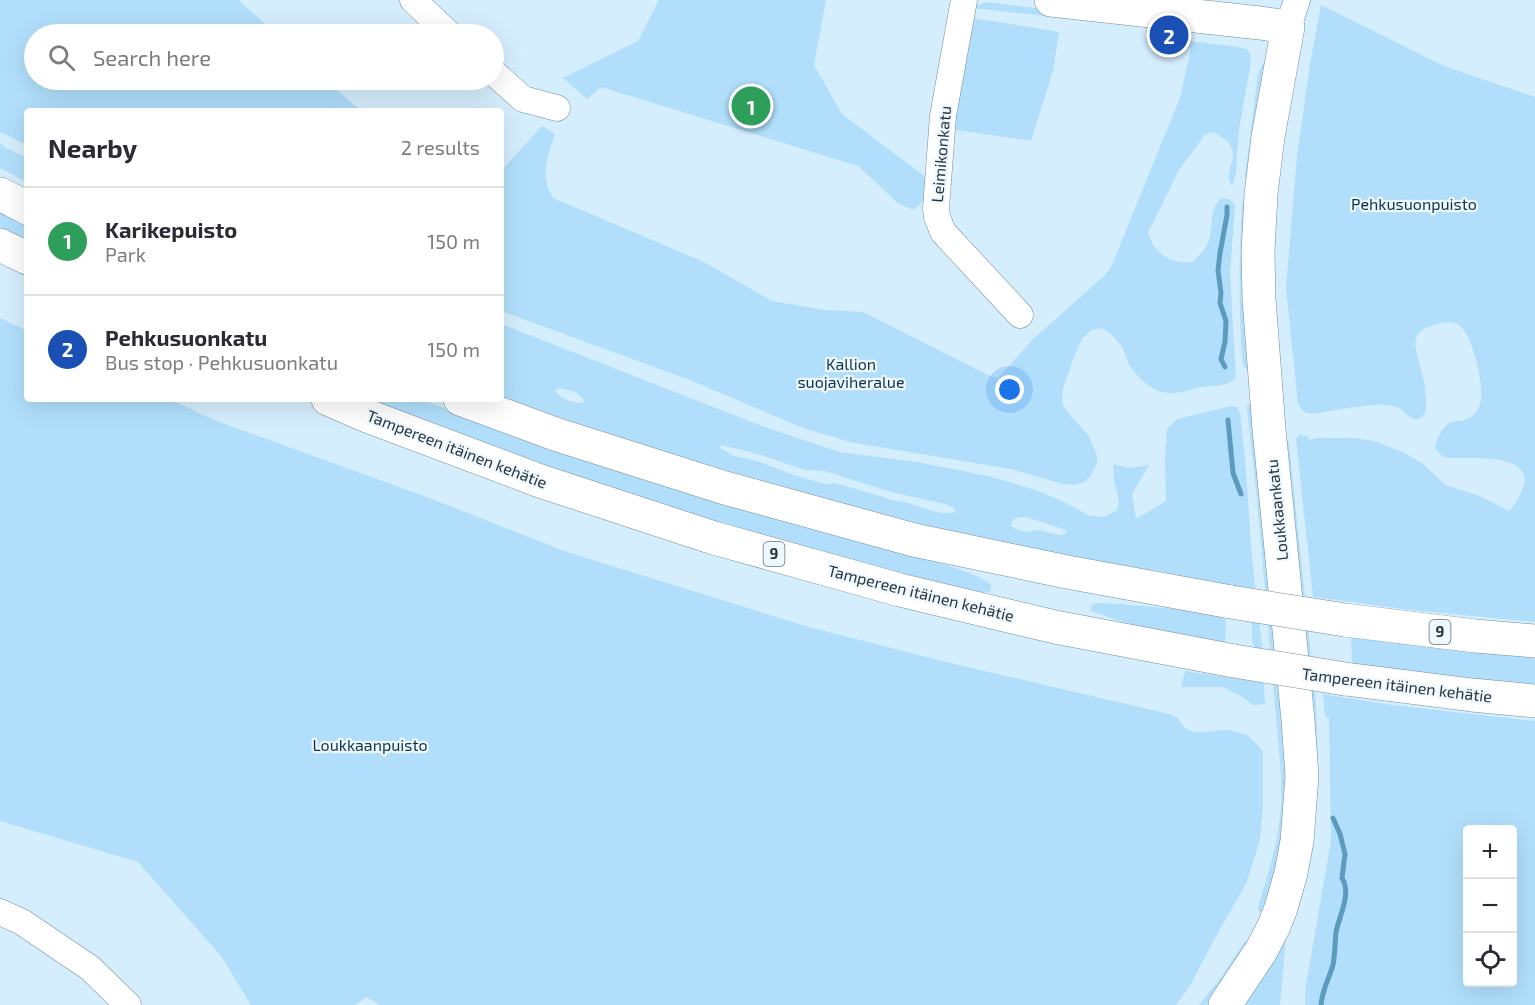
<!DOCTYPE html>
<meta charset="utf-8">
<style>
:root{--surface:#fff;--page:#f2f2f3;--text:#2b2b33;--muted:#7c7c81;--line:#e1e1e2;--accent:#98751f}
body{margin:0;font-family:"Exo 2",sans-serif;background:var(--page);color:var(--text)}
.controls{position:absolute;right:18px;bottom:18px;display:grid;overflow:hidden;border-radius:6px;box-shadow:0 6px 24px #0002}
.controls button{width:54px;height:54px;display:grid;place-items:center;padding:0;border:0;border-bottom:2px solid var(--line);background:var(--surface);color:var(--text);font:30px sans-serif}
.you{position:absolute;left:1010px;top:390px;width:21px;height:21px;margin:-15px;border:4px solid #fff;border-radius:50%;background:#1a73e8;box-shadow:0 0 0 9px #1a73e833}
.badge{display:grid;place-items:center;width:39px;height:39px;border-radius:50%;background:var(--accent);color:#fff;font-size:20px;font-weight:700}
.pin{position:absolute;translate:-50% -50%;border:3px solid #fff;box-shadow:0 2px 6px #0006}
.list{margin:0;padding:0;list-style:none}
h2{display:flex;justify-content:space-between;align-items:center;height:78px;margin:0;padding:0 24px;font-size:26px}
h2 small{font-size:20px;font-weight:400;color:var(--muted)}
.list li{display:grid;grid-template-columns:39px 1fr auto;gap:18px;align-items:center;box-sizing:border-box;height:108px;padding:0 24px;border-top:2px solid var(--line)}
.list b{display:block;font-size:22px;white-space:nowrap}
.list p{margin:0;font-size:20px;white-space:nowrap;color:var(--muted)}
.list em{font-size:20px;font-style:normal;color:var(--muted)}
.icon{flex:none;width:33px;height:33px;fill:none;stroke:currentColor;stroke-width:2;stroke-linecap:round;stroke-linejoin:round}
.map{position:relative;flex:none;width:1535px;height:1005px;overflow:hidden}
.search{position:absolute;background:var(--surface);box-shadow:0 6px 24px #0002;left:24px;top:24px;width:480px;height:66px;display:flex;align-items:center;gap:15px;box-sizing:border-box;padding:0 21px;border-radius:33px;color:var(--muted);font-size:22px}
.panel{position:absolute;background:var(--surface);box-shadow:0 6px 24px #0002;left:24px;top:108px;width:480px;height:294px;border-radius:6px}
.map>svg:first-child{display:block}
.green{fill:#b1dffb;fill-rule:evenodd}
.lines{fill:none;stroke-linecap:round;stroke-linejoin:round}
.stream{stroke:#5c9bbe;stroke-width:5}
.minor-casing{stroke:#758c9a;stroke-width:27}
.major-casing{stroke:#758c9a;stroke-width:34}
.highway-casing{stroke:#758c9a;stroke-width:34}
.minor{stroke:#fff;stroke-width:26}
.major{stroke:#fff;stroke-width:33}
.highway{stroke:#fff;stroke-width:33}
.highway-bridge-casing{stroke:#758c9a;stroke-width:34;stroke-linecap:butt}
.highway-bridge{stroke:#fff;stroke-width:33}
.labels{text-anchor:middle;stroke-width:4.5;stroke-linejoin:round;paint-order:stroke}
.shield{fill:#eef8ff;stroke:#656f75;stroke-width:1.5}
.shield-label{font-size:15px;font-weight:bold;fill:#2a343a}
.street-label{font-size:16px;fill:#2a343a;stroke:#eef8ff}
.park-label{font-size:16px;fill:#0d3448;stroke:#eef8ff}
</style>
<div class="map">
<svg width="1535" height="1005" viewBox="0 0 1535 1005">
<rect width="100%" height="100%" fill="#d5eefd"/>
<!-- green -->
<path class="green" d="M 0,0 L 238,0 L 277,34 L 34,34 L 34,80 L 326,80 L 361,111 L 27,111 L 27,145 L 0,132 Z
M 659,0 L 826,0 L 814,65 L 842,114 L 927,178 L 928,197 L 913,210 L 898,203 L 858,166 L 601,87 L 587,99 L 563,78 L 638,41 Z
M 986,2 L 1052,10 L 1079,20 L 973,8 L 977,5 Z
M 1321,5 L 1444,66 L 1535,97 L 1535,622 L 1411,610 L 1313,597 L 1296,439 L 1299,435 L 1307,436 L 1310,440 L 1316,438 L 1354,438 L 1374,441 L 1405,453 L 1423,464 L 1445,485 L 1480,496 L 1509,511 C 1516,504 1520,496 1523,487 C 1535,452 1467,459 1448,458 L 1442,456 L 1435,448 C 1436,440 1441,429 1448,424 C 1452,421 1456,421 1461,421 C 1472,419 1480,410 1481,399 C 1483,383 1473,336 1460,326 C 1453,321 1446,322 1438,324 C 1404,331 1417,350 1422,373 C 1424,382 1426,391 1426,400 C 1426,406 1426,414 1422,417 C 1414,424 1405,412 1399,408 C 1391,404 1380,404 1372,405 C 1359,406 1348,408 1335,410 C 1327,411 1317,415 1308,413 C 1303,412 1301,409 1298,404 L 1286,287 L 1297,156 L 1310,64 Z
M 973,18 L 1059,32 L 1053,71 L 1031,141 L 950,129 Z
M 1175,39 L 1238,47 L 1246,49 L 1250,53 L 1251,62 L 1239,130 L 1236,172 L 1233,184 L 1231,185 C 1222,169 1245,155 1223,138 C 1218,134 1216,133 1210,132 L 1204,136 L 1179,170 L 1148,233 C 1154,254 1171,264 1192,262 C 1198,257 1204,251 1208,243 C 1214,229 1208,207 1222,198 C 1228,199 1233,200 1235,206 L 1230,273 L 1236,378 C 1226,387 1214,385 1202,387 C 1192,389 1179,394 1169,393 C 1154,393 1136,377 1129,364 C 1126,357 1124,349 1119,343 C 1114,336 1108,332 1101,328 L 1091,330 L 1082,339 L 1073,359 L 1063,389 L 1062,403 L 1070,415 L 1088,435 L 1097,455 L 1097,463 L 1090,477 L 1083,483 L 1074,485 L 1063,484 L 1011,469 L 850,442 L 803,428 L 690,380 L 501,311 L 501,171 L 542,126 L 555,134 C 548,157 539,175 553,198 L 704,262 L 772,301 L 825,310 L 863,312 L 992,377 L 999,377 L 1033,339 L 1104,276 L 1111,267 L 1180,98 L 1191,48 L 1174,45 Z
M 1265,63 L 1246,179 L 1245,176 L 1258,74 L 1262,64 Z
M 0,143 L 6,148 L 27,158 L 27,182 L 0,168 Z
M 1245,201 L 1250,367 L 1247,369 L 1243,366 C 1238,312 1239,260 1242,207 L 1243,202 Z
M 0,210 L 27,224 L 27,246 L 0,232 Z
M 0,318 L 27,331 L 27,399 L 170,399 L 214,420 L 424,496 L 567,552 L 809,627 L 946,662 L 1169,714 L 1178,718 C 1189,741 1208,729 1228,730 C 1233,731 1241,733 1246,735 C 1252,738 1258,746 1263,751 L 1263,805 L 1260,840 L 1246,884 L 1221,927 L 1188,989 L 1176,1005 L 380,1005 L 366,997 L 355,1005 L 251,1005 L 221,956 L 138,862 L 0,821 Z
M 501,324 L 762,426 L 839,452 L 917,462 L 988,476 L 1036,490 L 1066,503 L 1088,515 L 1104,517 L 1117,510 L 1119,501 L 1114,480 L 1113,464 L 1128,468 L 1149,465 L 1132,494 L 1136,519 L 1166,501 L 1165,458 L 1167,429 L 1177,419 L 1231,406 C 1237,406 1238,407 1240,413 L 1245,457 L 1252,558 L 1262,646 L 1265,704 L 1253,705 L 1244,698 L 1223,687 L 1181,687 L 1185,671 L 1255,681 L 1256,651 L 1252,641 L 1251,589 L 1173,574 L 1151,569 L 1151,570 L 1169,575 L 1153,574 C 1073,557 993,542 914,522 C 774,486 637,445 501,397 ZM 559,388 C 568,389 582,393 584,402 C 573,404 562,400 555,391 ZM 721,445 L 761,455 L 805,470 L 825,471 L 891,492 L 945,504 L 954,508 L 956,512 C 942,517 922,507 908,503 C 899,500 892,502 884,497 L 835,483 L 825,484 L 794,475 L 757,461 L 734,456 L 720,448 ZM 1026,517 L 1066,530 L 1067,532 L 1061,535 L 1038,530 L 1026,532 L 1016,529 L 1011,526 L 1012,521 L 1016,518 Z
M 363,399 L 420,399 L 542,444 L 929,559 C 946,566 978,573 991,585 L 991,590 L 989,592 L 976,592 L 894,574 L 604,489 Z
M 1249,404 L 1253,405 L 1290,764 L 1284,850 L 1262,913 L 1258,911 L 1258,907 C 1267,877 1277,847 1280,816 C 1282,802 1281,788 1281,774 L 1257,499 L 1247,409 L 1247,406 Z
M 1285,438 L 1288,440 L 1289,444 L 1316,702 L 1318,764 L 1315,796 L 1286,939 L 1280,1005 L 1240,1005 L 1286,921 Z
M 1099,603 C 1141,605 1183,609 1224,616 L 1226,623 L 1225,646 L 1122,622 L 1091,611 L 1091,606 L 1093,604 Z
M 1351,634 L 1535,656 L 1535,689 L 1352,665 Z
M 1323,694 L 1392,705 L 1535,721 L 1535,1005 L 1305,1005 L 1305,991 L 1331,840 L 1329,717 L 1325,717 ZM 1468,830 L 1512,830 L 1512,982 L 1468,982 Z
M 1245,941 L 1247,944 L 1210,1005 L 1199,1005 L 1219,980 Z"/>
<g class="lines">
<!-- stream -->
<path class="stream" d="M 1225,367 L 1221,359 L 1225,342 L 1226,321 L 1220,303 L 1221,293 L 1218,270 L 1220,253 L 1227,215 L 1227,207
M 1228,420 L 1233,473 L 1241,494
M 1321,1005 C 1322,990 1329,979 1333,965 C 1335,954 1335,943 1336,932 C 1339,916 1352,894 1342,878 L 1345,854 L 1340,834 L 1333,818"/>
<defs>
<path id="minor" d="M 413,0 L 449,34
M 964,0 L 943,116 L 936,208 L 937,217 L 943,232 L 1020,315
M 1288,27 L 1297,0
M 494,73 L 523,99 L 557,108
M 0,912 L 22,922 L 90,968 L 128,1005"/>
<path id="major" d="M 1051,0 L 1260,23 L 1288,27 L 1268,137 L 1261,194 L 1258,252 L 1259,299 L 1269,429 L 1298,720 L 1302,776 L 1297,841 L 1291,873 L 1281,908 L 1274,926 L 1261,951 L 1225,1005"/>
<path id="highway" d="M 0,194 L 27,208
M 0,245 L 27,258
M 328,399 L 362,414 L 540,481 L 714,538 L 900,590 L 1055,627 L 1234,661
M 460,399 L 555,434 L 725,488 L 914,540 L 1067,572 L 1231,602
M 1345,620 L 1475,636 L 1535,641
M 1345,679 L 1472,695 L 1535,701"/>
</defs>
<!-- minor casing -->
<use href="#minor" class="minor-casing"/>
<!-- major casing -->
<use href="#major" class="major-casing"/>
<!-- highway casing -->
<use href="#highway" class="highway-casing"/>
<!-- minor -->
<use href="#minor" class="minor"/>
<!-- major -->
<use href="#major" class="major"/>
<!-- highway -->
<use href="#highway" class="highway"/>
<defs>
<path id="highway-bridge" d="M 1231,602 L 1345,620
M 1234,661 L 1345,679"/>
</defs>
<!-- highway-bridge casing -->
<use href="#highway-bridge" class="highway-bridge-casing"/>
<!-- highway-bridge -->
<use href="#highway-bridge" class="highway-bridge"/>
</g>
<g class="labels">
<!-- shield labels -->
<g class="shield">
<rect x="763.5" y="542" width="21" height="24" rx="4.5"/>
<rect x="1429.5" y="620" width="21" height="24" rx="4.5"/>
</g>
<g class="shield-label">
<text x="774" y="559">9</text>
<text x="1440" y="637">9</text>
</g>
<!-- street labels -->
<g class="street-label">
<text transform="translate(941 154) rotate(-85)" y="6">Leimikonkatu</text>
<text transform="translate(457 449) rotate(21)" y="6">Tampereen itäinen kehätie</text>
<text transform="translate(1277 510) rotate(-96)" y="6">Loukkaankatu</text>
<text transform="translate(921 593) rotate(14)" y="6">Tampereen itäinen kehätie</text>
<text transform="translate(1397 685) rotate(7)" y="6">Tampereen itäinen kehätie</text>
</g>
<!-- park labels -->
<g class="park-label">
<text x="1414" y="210">Pehkusuonpuisto</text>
<text x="851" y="370">Kallion<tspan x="851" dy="18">suojaviheralue</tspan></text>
<text x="370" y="751">Loukkaanpuisto</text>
</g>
</g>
</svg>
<div class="controls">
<button>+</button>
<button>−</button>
<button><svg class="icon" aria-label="locate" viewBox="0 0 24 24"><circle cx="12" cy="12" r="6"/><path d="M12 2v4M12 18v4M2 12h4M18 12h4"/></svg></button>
</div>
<div class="you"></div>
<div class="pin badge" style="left:751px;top:106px;background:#2e9e5b">1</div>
<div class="pin badge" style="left:1169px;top:35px;background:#1a4fb4">2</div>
<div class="search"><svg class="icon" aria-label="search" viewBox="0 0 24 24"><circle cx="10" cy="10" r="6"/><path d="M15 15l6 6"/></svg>Search here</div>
<section class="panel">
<h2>Nearby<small>2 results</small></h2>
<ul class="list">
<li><span class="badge" style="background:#2e9e5b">1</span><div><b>Karikepuisto</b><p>Park</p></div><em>150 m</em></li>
<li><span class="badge" style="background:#1a4fb4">2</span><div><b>Pehkusuonkatu</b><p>Bus stop · Pehkusuonkatu</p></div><em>150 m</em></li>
</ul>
</section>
</div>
